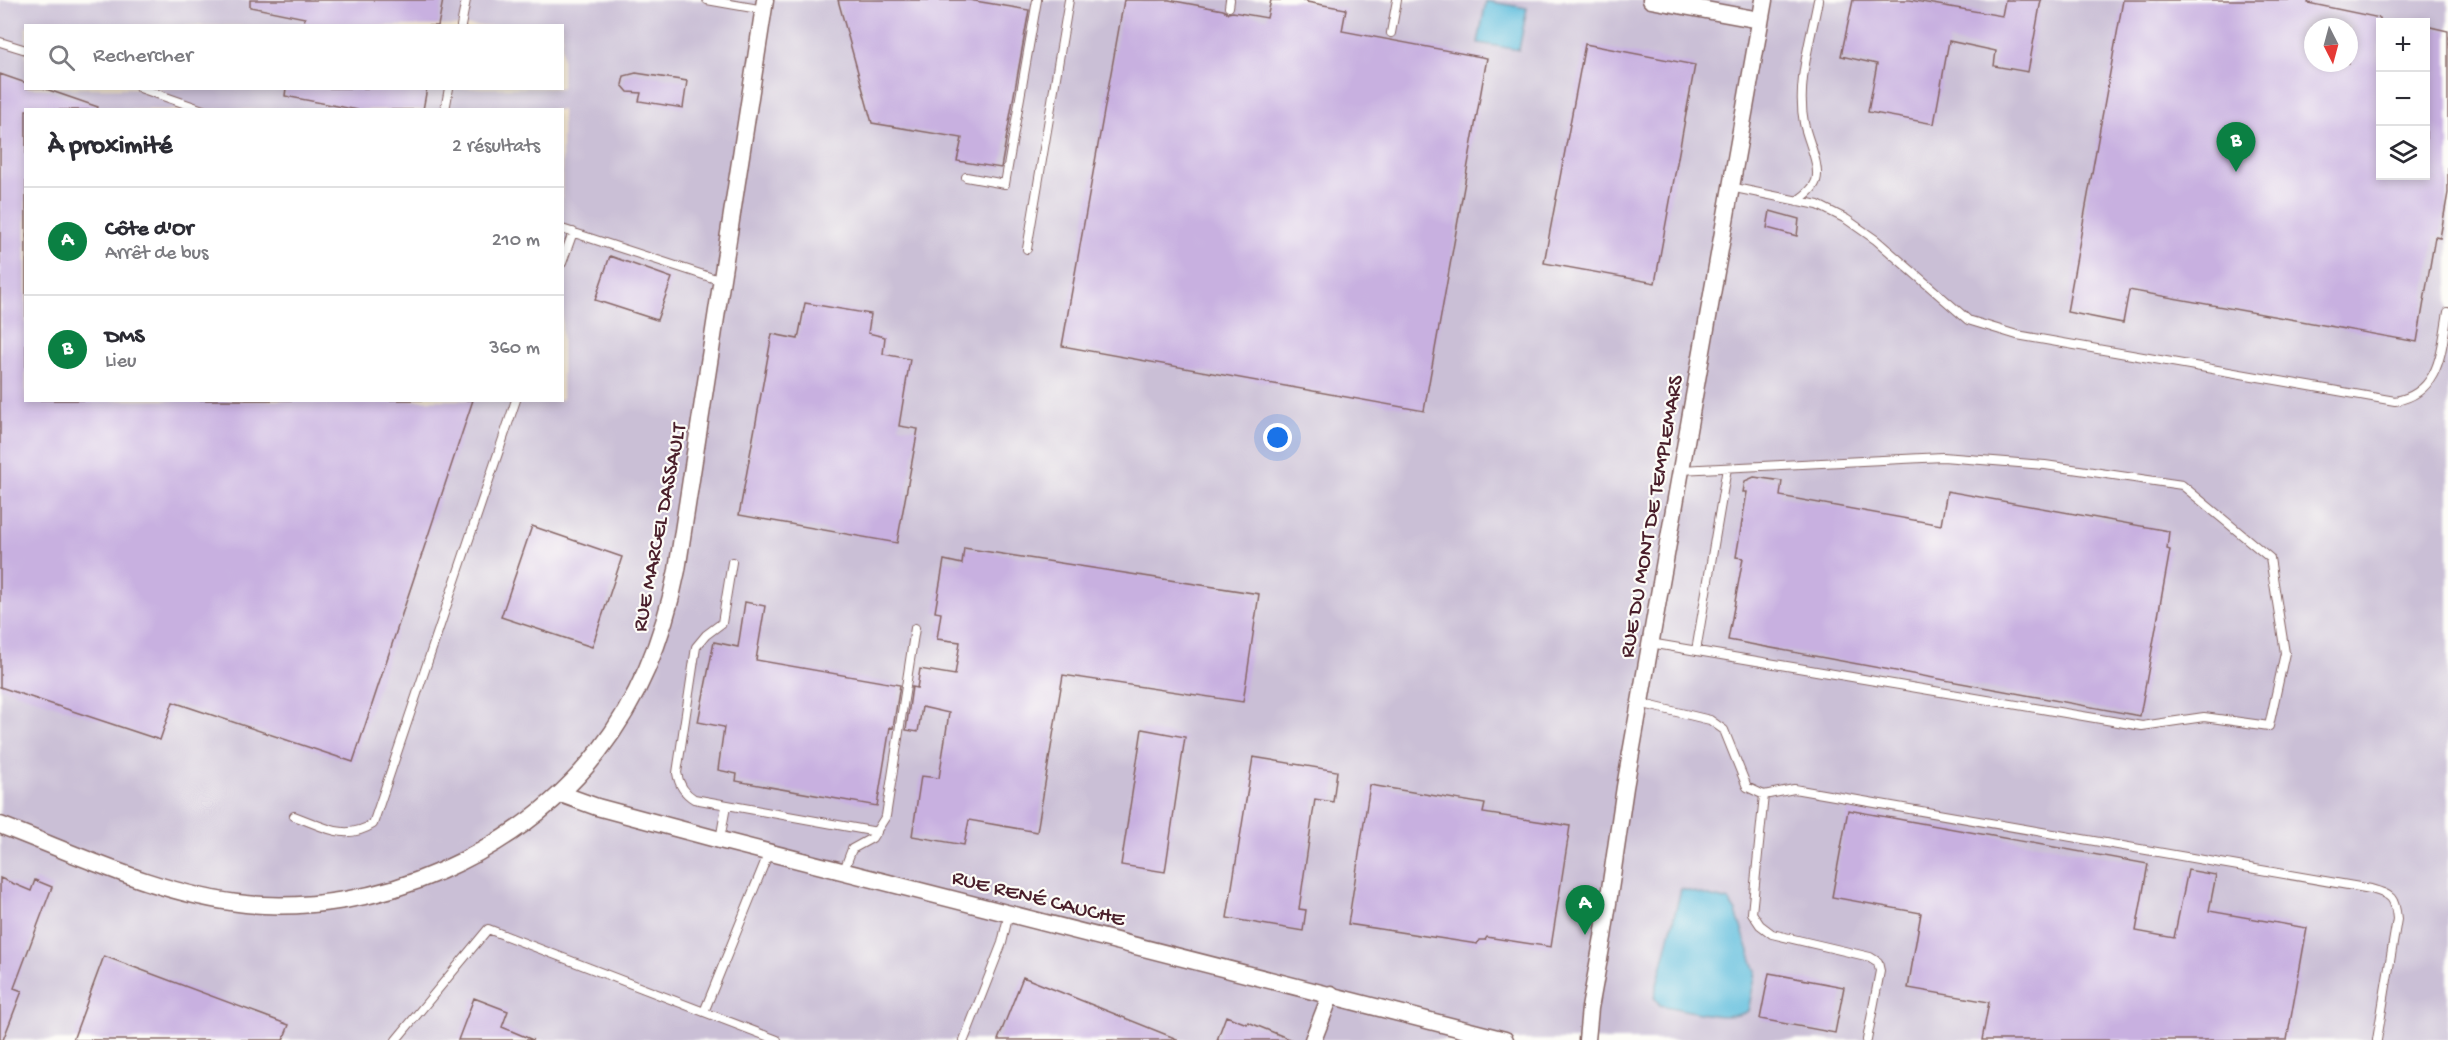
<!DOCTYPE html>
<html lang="fr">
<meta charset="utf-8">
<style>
:root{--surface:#fff;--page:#f2f2f3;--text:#2b2b33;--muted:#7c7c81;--line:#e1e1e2;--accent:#0b8043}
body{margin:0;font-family:"Gochi Hand",sans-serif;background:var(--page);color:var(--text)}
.controls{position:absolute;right:18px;top:18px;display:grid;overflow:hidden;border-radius:0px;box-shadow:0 3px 9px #0003}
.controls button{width:54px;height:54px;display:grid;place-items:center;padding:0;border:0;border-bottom:2px solid var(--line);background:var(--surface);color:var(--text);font:30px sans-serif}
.compass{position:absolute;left:2304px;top:18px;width:54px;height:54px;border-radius:50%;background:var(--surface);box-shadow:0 3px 9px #0003;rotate:174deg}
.you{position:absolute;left:1278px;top:438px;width:21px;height:21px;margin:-15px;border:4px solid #fff;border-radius:50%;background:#1a73e8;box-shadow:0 0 0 9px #1a73e833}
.badge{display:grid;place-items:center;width:39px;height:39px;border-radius:50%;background:var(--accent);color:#fff;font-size:20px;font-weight:700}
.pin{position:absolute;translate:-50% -50px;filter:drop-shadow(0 2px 3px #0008)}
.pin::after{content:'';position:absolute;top:32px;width:21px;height:18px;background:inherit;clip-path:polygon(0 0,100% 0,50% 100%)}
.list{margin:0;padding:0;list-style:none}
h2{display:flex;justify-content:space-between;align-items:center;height:78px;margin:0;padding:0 24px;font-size:26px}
h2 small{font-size:20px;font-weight:400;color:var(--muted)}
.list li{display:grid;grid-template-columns:39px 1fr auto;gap:18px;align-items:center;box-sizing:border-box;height:108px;padding:0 24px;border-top:2px solid var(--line)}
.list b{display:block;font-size:22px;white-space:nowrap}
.list p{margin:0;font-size:20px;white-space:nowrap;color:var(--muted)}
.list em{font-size:20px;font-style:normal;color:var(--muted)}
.icon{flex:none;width:33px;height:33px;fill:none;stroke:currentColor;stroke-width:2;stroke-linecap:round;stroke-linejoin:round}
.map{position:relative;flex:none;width:2448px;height:1040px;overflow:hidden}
.search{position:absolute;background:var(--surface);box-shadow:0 3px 9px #0003;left:24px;top:24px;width:540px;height:66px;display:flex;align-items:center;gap:15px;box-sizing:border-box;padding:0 21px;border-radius:0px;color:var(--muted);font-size:22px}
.panel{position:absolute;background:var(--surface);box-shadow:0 3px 9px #0003;left:24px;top:108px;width:540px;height:294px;border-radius:0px}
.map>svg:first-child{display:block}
.industrial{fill:#cabfd6;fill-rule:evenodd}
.water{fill:#5fbddd;stroke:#546e84;stroke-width:1.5}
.building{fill:#c8b0e0;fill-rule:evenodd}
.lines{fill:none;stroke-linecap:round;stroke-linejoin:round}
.service-casing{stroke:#866564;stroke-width:10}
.minor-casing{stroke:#866564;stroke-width:19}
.service{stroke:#fff;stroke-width:8}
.minor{stroke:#fff;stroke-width:16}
.labels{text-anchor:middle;stroke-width:4.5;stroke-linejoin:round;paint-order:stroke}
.street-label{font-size:22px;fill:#4a1f2b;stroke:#fdfcf7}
</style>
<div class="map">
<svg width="2448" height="1040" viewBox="0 0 2448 1040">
<rect width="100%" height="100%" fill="#fdfcf7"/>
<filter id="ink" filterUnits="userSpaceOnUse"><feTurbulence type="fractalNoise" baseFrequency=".0167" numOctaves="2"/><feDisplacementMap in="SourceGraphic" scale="12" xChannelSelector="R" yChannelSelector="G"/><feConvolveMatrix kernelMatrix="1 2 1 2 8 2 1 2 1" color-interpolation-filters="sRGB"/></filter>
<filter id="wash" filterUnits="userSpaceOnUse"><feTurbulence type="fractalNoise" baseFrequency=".008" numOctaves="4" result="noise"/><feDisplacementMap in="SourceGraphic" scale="24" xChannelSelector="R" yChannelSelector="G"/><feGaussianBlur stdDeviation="1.35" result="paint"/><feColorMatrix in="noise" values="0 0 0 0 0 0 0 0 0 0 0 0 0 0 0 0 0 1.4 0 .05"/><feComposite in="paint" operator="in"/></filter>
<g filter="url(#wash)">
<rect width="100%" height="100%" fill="#f4e6cd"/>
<!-- industrial -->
<path class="industrial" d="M 0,0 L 2448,0 L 2448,1040 L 0,1040 ZM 2380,22 L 2426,22 L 2426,176 L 2380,176 ZM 26,26 L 562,26 L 562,88 L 26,88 ZM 2313,27 L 2349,27 L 2349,63 L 2313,63 ZM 26,110 L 562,110 L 562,400 L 26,400 Z"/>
<!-- water -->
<path class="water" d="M 1486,1 L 1527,8 L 1519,50 L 1478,43 Z
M 1681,889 L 1729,901 L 1736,912 L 1756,972 L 1748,1011 C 1729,1023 1682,1009 1660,1005 L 1654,997 Z"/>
<g id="blocks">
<!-- building -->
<path class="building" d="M 250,0 L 443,0 L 438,26 L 303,26 L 305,18 L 250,7 Z
M 838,0 L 969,0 L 1029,10 L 1001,168 L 957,161 L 962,138 L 872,123 Z
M 1124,0 L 1169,0 L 1223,10 L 1228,13 L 1233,12 L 1267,18 L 1271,0 L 1307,0 L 1307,2 L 1346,9 L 1342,31 L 1487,58 L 1424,411 L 1062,346 Z
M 1853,0 L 1910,0 L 2002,16 L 2005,0 L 2041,0 L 2028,72 L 1994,66 L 1996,51 L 1949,41 L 1934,124 L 1868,112 L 1877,64 L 1841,56 Z
M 2123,0 L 2309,0 L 2308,3 L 2380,18 L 2380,176 L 2426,176 L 2426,26 L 2448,31 L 2448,193 L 2440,238 L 2435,237 L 2417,342 L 2129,290 L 2123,323 L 2067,312 ZM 2313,27 L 2349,27 L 2349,63 L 2313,63 Z
M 1585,44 L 1695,65 L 1655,283 L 1544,263 Z
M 636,73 L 687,81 L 683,108 L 639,101 L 641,93 L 628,92 L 622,85 L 624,76 Z
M 0,74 L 26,83 L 26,88 L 43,88 L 98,107 L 97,110 L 26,110 L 26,400 L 473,400 L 353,762 L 173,702 L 160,740 L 0,687 Z
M 286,88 L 427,88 L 423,110 L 358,110 L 285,96 Z
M 1770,211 L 1799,219 L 1797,236 L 1767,228 Z
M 610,256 L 672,278 L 657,320 L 595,300 Z
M 805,303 L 871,314 L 868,333 L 885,337 L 883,354 L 910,359 L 899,426 L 918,429 L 897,543 L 739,515 L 772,334 L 798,339 Z
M 1754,477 L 1782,481 L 1780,496 L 1941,525 L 1947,491 L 2169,531 L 2167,549 L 2170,550 L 2140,716 L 1728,640 L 1743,558 L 1736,557 L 1747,492 L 1743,492 L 1745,481 Z
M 532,526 L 622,557 L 592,647 L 501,617 Z
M 964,548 L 1259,594 L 1243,702 L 1063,675 L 1037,832 L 969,820 L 964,845 L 912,836 L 921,776 L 939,778 L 949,713 L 922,707 L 918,732 L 906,730 L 912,687 L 917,688 L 920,669 L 955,675 L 960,642 L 937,639 L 941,613 L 935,612 L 944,560 L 962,564 Z
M 745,602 L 765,606 L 756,660 L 900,685 L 893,728 L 890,727 L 877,806 L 736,781 L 737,774 L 718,770 L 724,727 L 698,722 L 714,642 L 738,647 Z
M 1142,729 L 1185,737 L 1165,872 L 1121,865 Z
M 1253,757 L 1337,771 L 1333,802 L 1315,799 L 1299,909 L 1306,910 L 1303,931 L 1227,918 Z
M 1370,785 L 1485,804 L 1483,813 L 1570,826 L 1551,947 L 1487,937 L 1485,940 L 1479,940 L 1477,944 L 1348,924 Z
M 1848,810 L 2148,864 L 2136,931 L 2174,938 L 2188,870 L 2216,875 L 2209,911 L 2307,928 L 2287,1040 L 1982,1040 L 1989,1002 L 1908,988 L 1921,913 L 1832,897 Z
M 0,878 L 31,891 L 35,880 L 52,887 L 14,988 L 22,991 L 3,1040 L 0,1040 Z
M 104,956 L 289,1025 L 283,1040 L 73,1040 Z
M 1769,973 L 1844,987 L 1835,1033 L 1760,1019 Z
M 1023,977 L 1177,1039 L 1177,1040 L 998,1040 Z
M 474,998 L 508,1011 L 502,1027 L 533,1040 L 458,1040 Z
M 1226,1016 L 1247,1024 L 1248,1022 L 1292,1040 L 1217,1040 Z"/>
</g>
</g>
<g filter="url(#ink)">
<use href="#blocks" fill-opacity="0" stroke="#866564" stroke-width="1.5"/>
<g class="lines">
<defs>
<path id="service" d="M 707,0 L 764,10
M 1229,7 L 1230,0
M 461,26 L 466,0
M 1391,33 L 1397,0
M 0,42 L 26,50
M 140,88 L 203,110
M 445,110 L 449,88
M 966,177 L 1005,184 L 1037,0
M 1730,187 L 1818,205 L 1846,219 L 1876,240 L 1968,320 L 2017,335 L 2395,401 C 2441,393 2441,350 2448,312
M 1797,201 C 1804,196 1813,190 1816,181 C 1821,166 1807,139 1804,123 C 1796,84 1811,39 1818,0
M 562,229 L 722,281
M 1027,249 L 1069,0
M 562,263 L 573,232
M 732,562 L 722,623 L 706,635 L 696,647 L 677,773 C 679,785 684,793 694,799 L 877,832
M 1650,643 L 2142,726 L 2204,717 L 2269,726 L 2285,653 L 2270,558 L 2182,485 L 2045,465 L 1943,457 L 1680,470
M 1696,651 L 1727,468
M 1639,703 L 1710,720 L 1724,730 L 1747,787 L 1764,795 L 1794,789 L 2371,889 C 2392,895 2395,897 2397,919 L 2377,1040
M 1764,795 L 1752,913 L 1760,925 L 1772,934 L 1870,957 L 1878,962 L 1880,971 L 1867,1040
M 294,816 C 323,826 344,842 373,824 L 516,400
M 720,840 L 726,806
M 844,870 L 852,849 L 872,838 L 886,816 L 915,628
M 704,1012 L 769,852
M 396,1040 L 488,929 L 777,1040
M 964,1040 L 1002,943 L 1009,913"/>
<path id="minor" d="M 1651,0 L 1760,20
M 561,794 L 597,807 L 720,840 L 1505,1040
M 0,825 C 79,855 160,895 246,904 C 312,910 380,898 441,871 C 574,812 649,712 677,570 L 765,0
M 1313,1040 L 1331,994
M 1587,1040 L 1590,1008 L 1603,937 L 1625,787 L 1764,0"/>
</defs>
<!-- service casing -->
<use href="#service" class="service-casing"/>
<!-- minor casing -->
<use href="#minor" class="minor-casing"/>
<!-- service -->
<use href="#service" class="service"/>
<!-- minor -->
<use href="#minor" class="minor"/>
</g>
</g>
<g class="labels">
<!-- street labels -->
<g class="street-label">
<text transform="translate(1649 516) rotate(-80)" y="8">RUE DU MONT DE TEMPLEMARS</text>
<text transform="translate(657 527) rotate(-79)" y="8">RUE MARCEL DASSAULT</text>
<text transform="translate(1039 896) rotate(14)" y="8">RUE RENÉ CAUCHE</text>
</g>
</g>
</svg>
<div class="controls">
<button>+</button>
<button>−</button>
<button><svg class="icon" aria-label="layers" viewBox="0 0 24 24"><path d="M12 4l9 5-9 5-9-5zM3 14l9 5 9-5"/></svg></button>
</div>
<svg class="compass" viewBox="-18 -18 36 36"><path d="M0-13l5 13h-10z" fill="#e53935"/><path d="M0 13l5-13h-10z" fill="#7c7c81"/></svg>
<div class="you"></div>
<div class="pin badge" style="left:1585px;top:935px">A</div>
<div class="pin badge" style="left:2236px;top:172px">B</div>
<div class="search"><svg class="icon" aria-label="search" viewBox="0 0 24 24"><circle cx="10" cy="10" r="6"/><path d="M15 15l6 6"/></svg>Rechercher</div>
<section class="panel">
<h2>À proximité<small>2 résultats</small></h2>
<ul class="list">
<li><span class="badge">A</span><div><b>Côte d'Or</b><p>Arrêt de bus</p></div><em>210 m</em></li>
<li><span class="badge">B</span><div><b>DMS</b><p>Lieu</p></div><em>360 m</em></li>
</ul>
</section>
</div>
